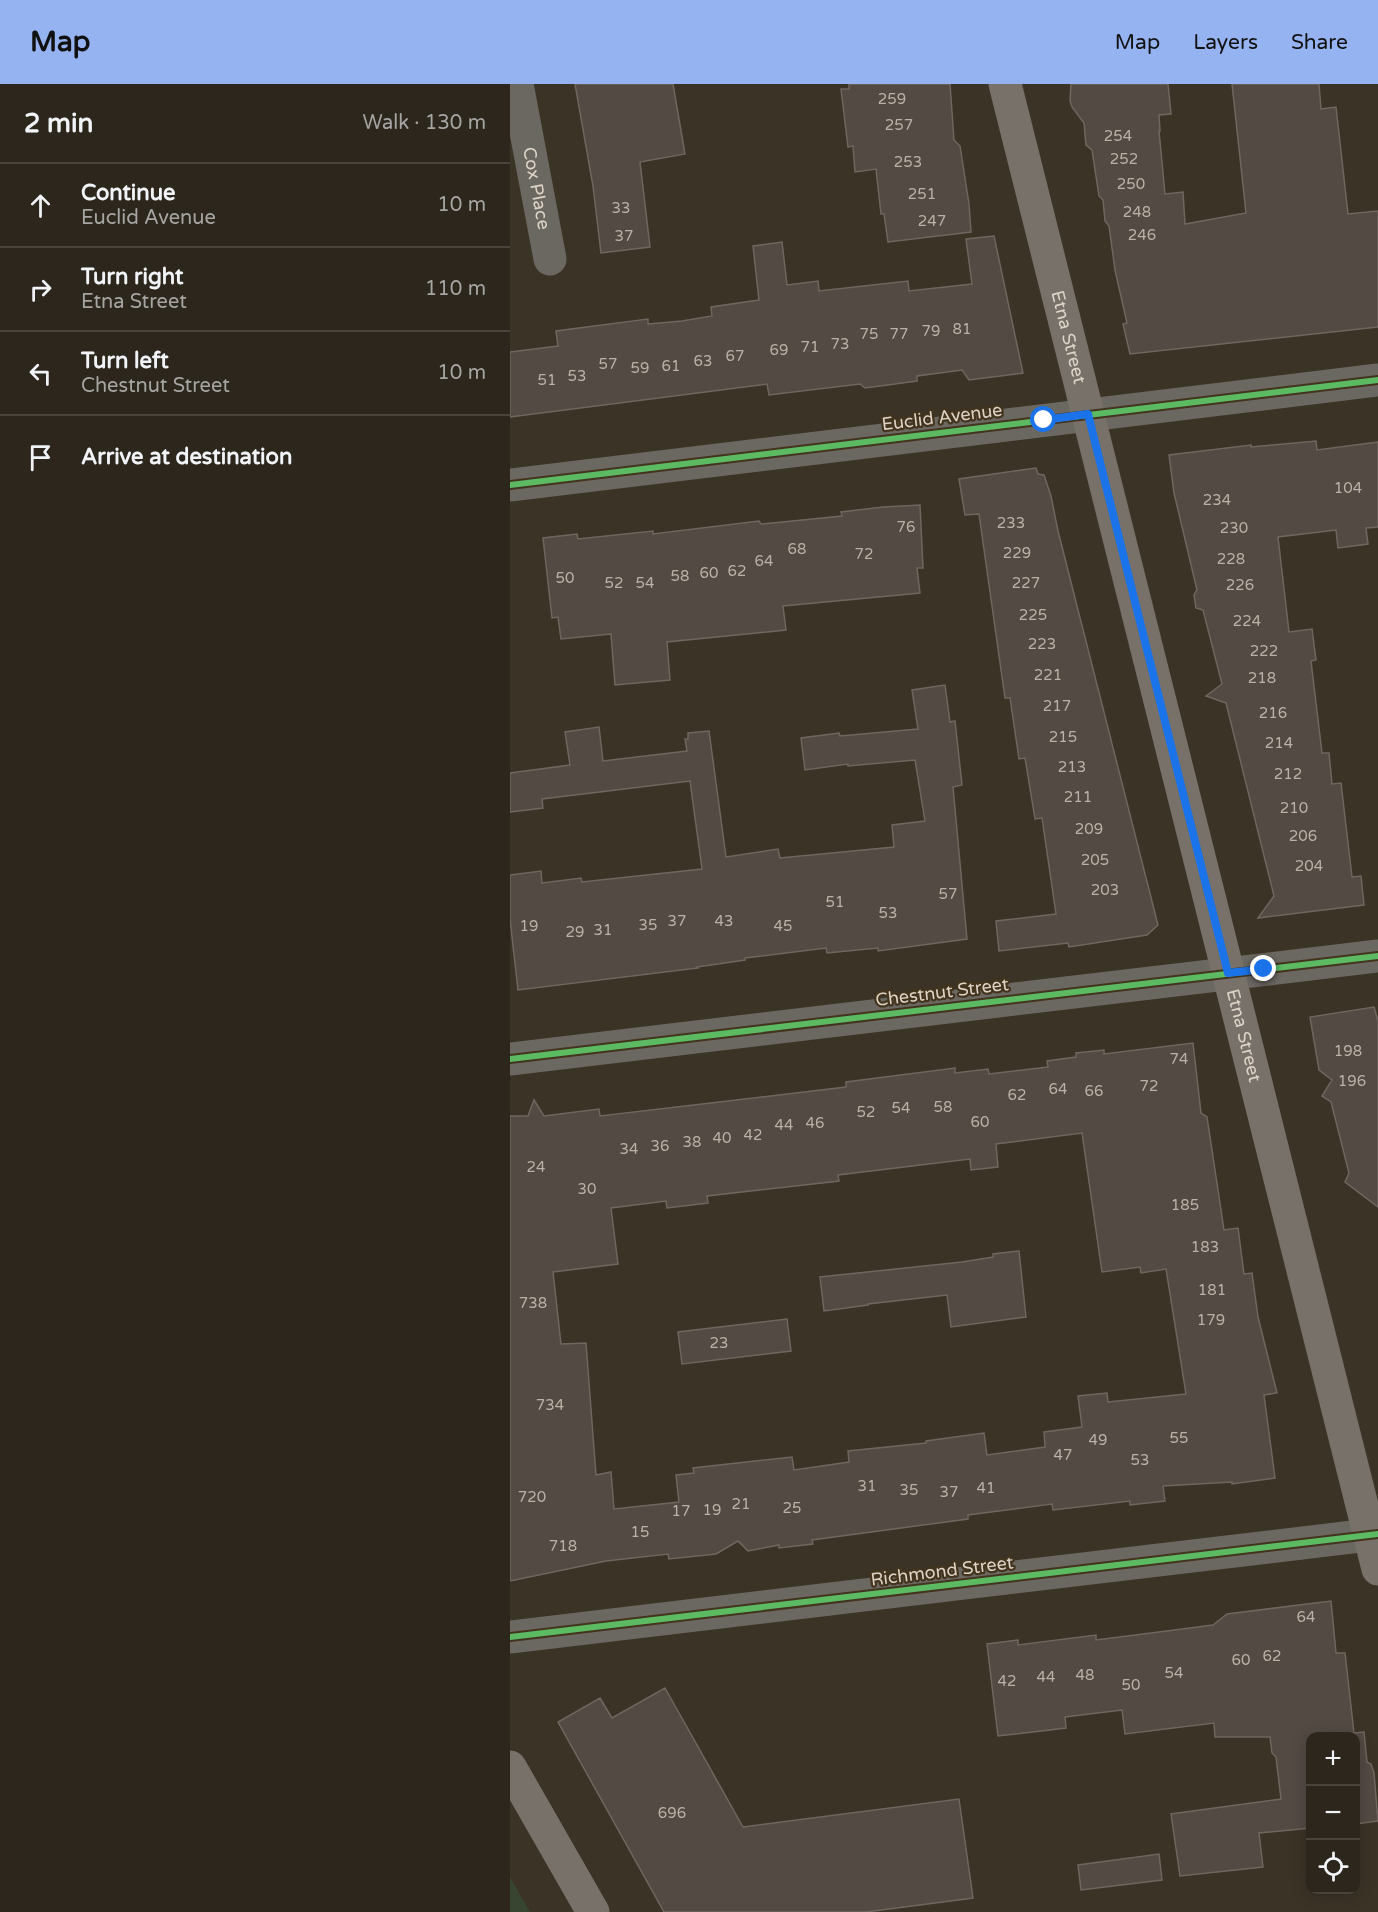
<!DOCTYPE html>
<meta charset="utf-8">
<style>
:root{--surface:#2c261c;--page:#383229;--text:#f1f3f6;--muted:#a6a5a3;--line:#48433b;--accent:#95b2f1}
body{margin:0;font-family:"Varela Round",sans-serif;background:var(--page);color:var(--text)}
.controls{position:absolute;right:18px;bottom:18px;display:grid;overflow:hidden;border-radius:12px;box-shadow:0 3px 15px #0003}
.controls button{width:54px;height:54px;display:grid;place-items:center;padding:0;border:0;border-bottom:2px solid var(--line);background:var(--surface);color:var(--text);font:30px sans-serif}
.stop{position:absolute;width:18px;height:18px;margin:-14px;border:4px solid #1a73e8;border-radius:50%;background:#fff}
.stop.end{background:#1a73e8;border-color:#fff;box-shadow:0 2px 6px #0008}
.list{margin:0;padding:0;list-style:none}
h2{display:flex;justify-content:space-between;align-items:center;height:78px;margin:0;padding:0 24px;font-size:26px}
h2 small{font-size:20px;font-weight:400;color:var(--muted)}
.list li{display:grid;grid-template-columns:39px 1fr auto;gap:18px;align-items:center;box-sizing:border-box;height:84px;padding:0 24px;border-top:2px solid var(--line)}
.list b{display:block;font-size:22px;white-space:nowrap}
.list p{margin:0;font-size:20px;white-space:nowrap;color:var(--muted)}
.list em{font-size:20px;font-style:normal;color:var(--muted)}
.icon{flex:none;width:33px;height:33px;fill:none;stroke:currentColor;stroke-width:2;stroke-linecap:round;stroke-linejoin:round}
.map{position:relative;flex:none;width:868px;height:1828px;overflow:hidden}
header{display:flex;align-items:center;gap:36px;box-sizing:border-box;height:84px;padding:0 30px;background:var(--accent);color:#111}
header strong{font-size:28px}
nav{display:flex;gap:33px;margin-inline-start:auto;font-size:21px}
main{display:flex}
aside{flex:1;background:var(--surface)}
.map>svg:first-child{display:block}
.green{fill:#384531}
.building{fill:#534a44;stroke:#70665f;stroke-width:1.5;fill-rule:evenodd}
.lines{fill:none;stroke-linecap:round;stroke-linejoin:round}
.street{stroke:#6b6761;stroke-width:33}
.secondary{stroke:#77716a;stroke-width:33}
.cycleway-casing{stroke:#43341e;stroke-width:10}
.cycleway{stroke:#5cba63;stroke-width:6}
.route{stroke:#1a73e8;stroke-width:8}
.labels{text-anchor:middle;stroke-width:4.5;stroke-linejoin:round;paint-order:stroke}
.number-label{font-size:15px;fill:#bab2a6}
.street-label{font-size:18px;fill:#ddd4c7;stroke:#43341e}
</style>
<header>
<strong>Map</strong>
<nav><a>Map</a><a>Layers</a><a>Share</a></nav>
</header>
<main>
<aside>
<h2>2 min<small>Walk · 130 m</small></h2>
<ul class="list">
<li><svg class="icon" aria-label="ahead" viewBox="0 0 24 24"><path d="M12 20V5M6 11l6-6 6 6"/></svg><div><b>Continue</b><p>Euclid Avenue</p></div><em>10 m</em></li>
<li><svg class="icon" aria-label="right" viewBox="0 0 24 24"><path d="M7 20v-9h11M14 6l5 5-5 5"/></svg><div><b>Turn right</b><p>Etna Street</p></div><em>110 m</em></li>
<li><svg class="icon" aria-label="left" viewBox="0 0 24 24"><path d="M17 20v-9H6M10 6l-5 5 5 5"/></svg><div><b>Turn left</b><p>Chestnut Street</p></div><em>10 m</em></li>
<li><svg class="icon" aria-label="arrive" viewBox="0 0 24 24"><path d="M6 21V4h12l-3 4 3 4H6"/></svg><div><b>Arrive at destination</b></div></li>
</ul>
</aside>
<div class="map">
<svg width="868" height="1828" viewBox="0 0 868 1828">
<rect width="100%" height="100%" fill="#3b3326"/>
<!-- green -->
<path class="green" d="M 0,1793 L 20,1828 L 0,1828 Z"/>
<!-- building -->
<path class="building" d="M 65,0 L 163,0 L 175,70 L 130,78 L 140,163 L 91,169 L 83,102 Z
M 339,0 L 440,0 L 444,56 L 450,62 L 459,120 L 461,148 L 378,158 L 374,130 L 371,130 L 366,85 L 345,88 L 343,62 L 338,63 L 331,5 L 339,5 Z
M 561,0 L 658,0 L 661,30 L 649,31 L 650,47 L 649,47 L 655,110 L 673,108 L 675,140 L 736,129 L 722,0 L 809,0 L 811,25 L 826,23 L 838,130 L 868,127 L 868,243 L 620,270 L 613,240 L 617,239 L 605,186 L 599,142 L 595,137 L 593,116 L 589,112 L 582,66 L 576,61 L 574,39 L 562,23 L 560,17 Z
M 484,152 L 513,289 L 459,296 L 452,286 L 407,292 L 407,297 L 355,304 L 350,300 L 259,311 L 257,300 L 0,333 L 0,268 L 48,262 L 46,247 L 138,235 L 138,240 L 172,237 L 202,232 L 201,223 L 249,216 L 243,162 L 272,158 L 277,201 L 308,197 L 309,207 L 398,197 L 399,207 L 462,200 L 456,155 Z
M 806,357 L 807,366 L 868,358 L 868,443 L 856,444 L 858,460 L 828,464 L 826,446 L 768,453 L 779,548 L 802,545 L 806,576 L 801,577 L 812,669 L 819,669 L 822,700 L 831,699 L 842,793 L 851,792 L 854,821 L 748,834 L 764,812 L 716,619 L 696,612 L 712,600 L 693,526 L 686,524 L 684,511 L 687,506 L 664,409 L 659,371 L 741,361 L 741,363 Z
M 526,384 L 528,390 L 534,391 L 541,412 L 548,447 L 648,841 L 637,851 L 559,863 L 558,859 L 489,867 L 486,837 L 546,830 L 532,734 L 525,735 L 515,674 L 509,675 L 500,614 L 495,614 L 469,430 L 455,431 L 449,395 Z
M 410,421 L 413,484 L 407,484 L 410,509 L 273,522 L 276,546 L 157,558 L 160,596 L 105,601 L 101,550 L 51,555 L 48,533 L 42,534 L 33,454 L 67,450 L 68,455 L 143,447 L 143,450 L 249,437 L 251,440 L 332,432 L 331,428 L 373,423 Z
M 435,601 L 440,638 L 445,637 L 452,701 L 443,703 L 457,855 L 368,867 L 368,864 L 317,869 L 316,864 L 235,874 L 235,876 L 187,883 L 188,884 L 8,906 L 0,835 L 0,791 L 31,787 L 32,799 L 71,794 L 72,798 L 192,785 L 180,697 L 32,715 L 33,724 L 0,728 L 0,689 L 60,681 L 55,648 L 89,643 L 93,677 L 177,667 L 175,655 L 178,655 L 178,649 L 199,647 L 216,773 L 268,765 L 270,774 L 384,763 L 382,741 L 415,737 L 405,676 L 338,682 L 338,680 L 295,686 L 291,654 L 329,649 L 330,652 L 408,645 L 402,606 Z
M 864,923 L 868,937 L 868,1123 L 835,1098 L 839,1089 L 821,1018 L 812,1012 L 822,996 L 809,986 L 800,933 Z
M 683,959 L 691,1029 L 697,1033 L 714,1146 L 728,1144 L 734,1190 L 742,1189 L 748,1233 L 767,1309 L 754,1311 L 765,1394 L 722,1400 L 722,1398 L 653,1402 L 655,1417 L 620,1421 L 620,1417 L 543,1426 L 542,1420 L 458,1431 L 458,1435 L 302,1456 L 303,1460 L 269,1464 L 269,1461 L 238,1467 L 228,1457 L 206,1470 L 159,1475 L 158,1470 L 96,1477 L 0,1497 L 0,1032 L 18,1032 L 24,1016 L 34,1032 L 89,1025 L 90,1032 L 336,1003 L 336,998 L 445,984 L 445,989 L 478,985 L 479,990 L 538,983 L 537,977 L 566,973 L 566,969 L 594,966 L 594,970 ZM 572,1049 L 592,1188 L 630,1183 L 631,1189 L 656,1185 L 676,1310 L 598,1318 L 597,1309 L 568,1312 L 572,1343 L 534,1348 L 535,1363 L 477,1371 L 474,1349 L 416,1357 L 416,1359 L 338,1367 L 339,1378 L 284,1386 L 282,1373 L 183,1384 L 184,1389 L 166,1391 L 169,1418 L 104,1425 L 101,1388 L 86,1391 L 76,1259 L 51,1260 L 43,1188 L 108,1180 L 101,1124 L 156,1117 L 157,1124 L 198,1119 L 197,1112 L 329,1097 L 328,1091 L 460,1075 L 461,1086 L 488,1083 L 486,1060 Z
M 509,1167 L 516,1233 L 441,1243 L 437,1211 L 358,1220 L 358,1221 L 314,1227 L 310,1193 L 452,1178 L 483,1173 L 483,1170 Z
M 277,1235 L 281,1267 L 172,1280 L 168,1248 Z
M 821,1517 L 826,1569 L 835,1569 L 844,1649 L 854,1648 L 857,1678 L 861,1680 L 864,1689 L 868,1737 L 846,1740 L 846,1653 L 801,1653 L 801,1744 L 749,1749 L 753,1783 L 670,1792 L 661,1730 L 771,1715 L 766,1673 L 762,1669 L 760,1653 L 705,1653 L 704,1639 L 615,1650 L 612,1626 L 555,1633 L 556,1644 L 488,1652 L 477,1560 L 508,1556 L 508,1561 L 586,1551 L 586,1556 L 641,1549 L 703,1541 L 717,1530 Z
M 155,1604 L 233,1743 L 449,1715 L 463,1814 L 356,1828 L 154,1828 L 48,1638 L 90,1614 L 102,1634 Z
M 649,1770 L 652,1796 L 571,1806 L 568,1781 Z"/>
<g class="lines">
<!-- street -->
<g class="street">
<path id="s1" d="M 7,0 L 40,175"/>
<path d="M 0,401 L 868,296"/>
<path d="M 0,975 L 868,872"/>
<path d="M 0,1553 L 868,1450"/>
</g>
<!-- secondary -->
<g class="secondary">
<path id="s2" d="M 495,0 L 868,1485"/>
<path d="M 0,1683 L 83,1828"/>
</g>
<defs>
<path id="cycleway" d="M 0,401 L 868,296
M 0,975 L 868,872
M 0,1553 L 868,1450"/>
</defs>
<!-- cycleway casing -->
<use href="#cycleway" class="cycleway-casing"/>
<!-- cycleway -->
<use href="#cycleway" class="cycleway"/>
</g>
<g class="lines">
<!-- route -->
<path class="route" d="M 534,336 L 578,330 L 718,889 L 754,885"/>
</g>
<g class="labels">
<!-- number labels -->
<g class="number-label">
<text x="382" y="20">259</text>
<text x="389" y="46">257</text>
<text x="608" y="57">254</text>
<text x="614" y="80">252</text>
<text x="398" y="83">253</text>
<text x="621" y="105">250</text>
<text x="412" y="115">251</text>
<text x="111" y="129">33</text>
<text x="627" y="133">248</text>
<text x="422" y="142">247</text>
<text x="632" y="156">246</text>
<text x="114" y="157">37</text>
<text x="452" y="250">81</text>
<text x="421" y="252">79</text>
<text x="359" y="255">75</text>
<text x="389" y="255">77</text>
<text x="330" y="265">73</text>
<text x="300" y="268">71</text>
<text x="269" y="271">69</text>
<text x="225" y="277">67</text>
<text x="193" y="282">63</text>
<text x="98" y="285">57</text>
<text x="161" y="287">61</text>
<text x="130" y="289">59</text>
<text x="67" y="297">53</text>
<text x="37" y="301">51</text>
<text x="838" y="409">104</text>
<text x="707" y="421">234</text>
<text x="501" y="444">233</text>
<text x="396" y="448">76</text>
<text x="724" y="449">230</text>
<text x="287" y="470">68</text>
<text x="507" y="474">229</text>
<text x="354" y="475">72</text>
<text x="721" y="480">228</text>
<text x="254" y="482">64</text>
<text x="227" y="492">62</text>
<text x="199" y="494">60</text>
<text x="170" y="497">58</text>
<text x="55" y="499">50</text>
<text x="104" y="504">52</text>
<text x="135" y="504">54</text>
<text x="516" y="504">227</text>
<text x="730" y="506">226</text>
<text x="523" y="536">225</text>
<text x="737" y="542">224</text>
<text x="532" y="565">223</text>
<text x="754" y="572">222</text>
<text x="538" y="596">221</text>
<text x="752" y="599">218</text>
<text x="547" y="627">217</text>
<text x="763" y="634">216</text>
<text x="553" y="658">215</text>
<text x="769" y="664">214</text>
<text x="562" y="688">213</text>
<text x="778" y="695">212</text>
<text x="568" y="718">211</text>
<text x="784" y="729">210</text>
<text x="579" y="750">209</text>
<text x="793" y="757">206</text>
<text x="585" y="781">205</text>
<text x="799" y="787">204</text>
<text x="595" y="811">203</text>
<text x="438" y="815">57</text>
<text x="325" y="823">51</text>
<text x="378" y="834">53</text>
<text x="167" y="842">37</text>
<text x="214" y="842">43</text>
<text x="138" y="846">35</text>
<text x="19" y="847">19</text>
<text x="273" y="847">45</text>
<text x="93" y="851">31</text>
<text x="65" y="853">29</text>
<text x="838" y="972">198</text>
<text x="669" y="980">74</text>
<text x="842" y="1002">196</text>
<text x="639" y="1007">72</text>
<text x="548" y="1010">64</text>
<text x="584" y="1012">66</text>
<text x="507" y="1016">62</text>
<text x="433" y="1028">58</text>
<text x="391" y="1029">54</text>
<text x="356" y="1033">52</text>
<text x="470" y="1043">60</text>
<text x="305" y="1044">46</text>
<text x="274" y="1046">44</text>
<text x="243" y="1056">42</text>
<text x="212" y="1059">40</text>
<text x="182" y="1063">38</text>
<text x="150" y="1067">36</text>
<text x="119" y="1070">34</text>
<text x="26" y="1088">24</text>
<text x="77" y="1110">30</text>
<text x="675" y="1126">185</text>
<text x="695" y="1168">183</text>
<text x="702" y="1211">181</text>
<text x="23" y="1224">738</text>
<text x="701" y="1241">179</text>
<text x="209" y="1264">23</text>
<text x="40" y="1326">734</text>
<text x="669" y="1359">55</text>
<text x="588" y="1361">49</text>
<text x="553" y="1376">47</text>
<text x="630" y="1381">53</text>
<text x="357" y="1407">31</text>
<text x="476" y="1409">41</text>
<text x="399" y="1411">35</text>
<text x="439" y="1413">37</text>
<text x="22" y="1418">720</text>
<text x="231" y="1425">21</text>
<text x="282" y="1429">25</text>
<text x="202" y="1431">19</text>
<text x="171" y="1432">17</text>
<text x="130" y="1453">15</text>
<text x="53" y="1467">718</text>
<text x="796" y="1538">64</text>
<text x="762" y="1577">62</text>
<text x="731" y="1581">60</text>
<text x="664" y="1594">54</text>
<text x="575" y="1596">48</text>
<text x="536" y="1598">44</text>
<text x="497" y="1602">42</text>
<text x="621" y="1606">50</text>
<text x="162" y="1734">696</text>
</g>
<!-- street labels -->
<g class="street-label">
<text dy="6" stroke="none"><textPath href="#s1" startOffset="106">Cox Place</textPath></text>
<text dy="6" stroke="none"><textPath href="#s2" startOffset="261">Etna Street</textPath></text>
<text transform="translate(432 333) rotate(-7)" y="6">Euclid Avenue</text>
<text transform="translate(432 908) rotate(-7)" y="6">Chestnut Street</text>
<text dy="6" stroke="none"><textPath href="#s2" startOffset="981">Etna Street</textPath></text>
<text transform="translate(432 1487) rotate(-7)" y="6">Richmond Street</text>
</g>
</g>
</svg>
<div class="controls">
<button>+</button>
<button>−</button>
<button><svg class="icon" aria-label="locate" viewBox="0 0 24 24"><circle cx="12" cy="12" r="6"/><path d="M12 2v4M12 18v4M2 12h4M18 12h4"/></svg></button>
</div>
<div class="stop" style="left:534px;top:336px"></div>
<div class="stop end" style="left:754px;top:885px"></div>
</div>
</main>
